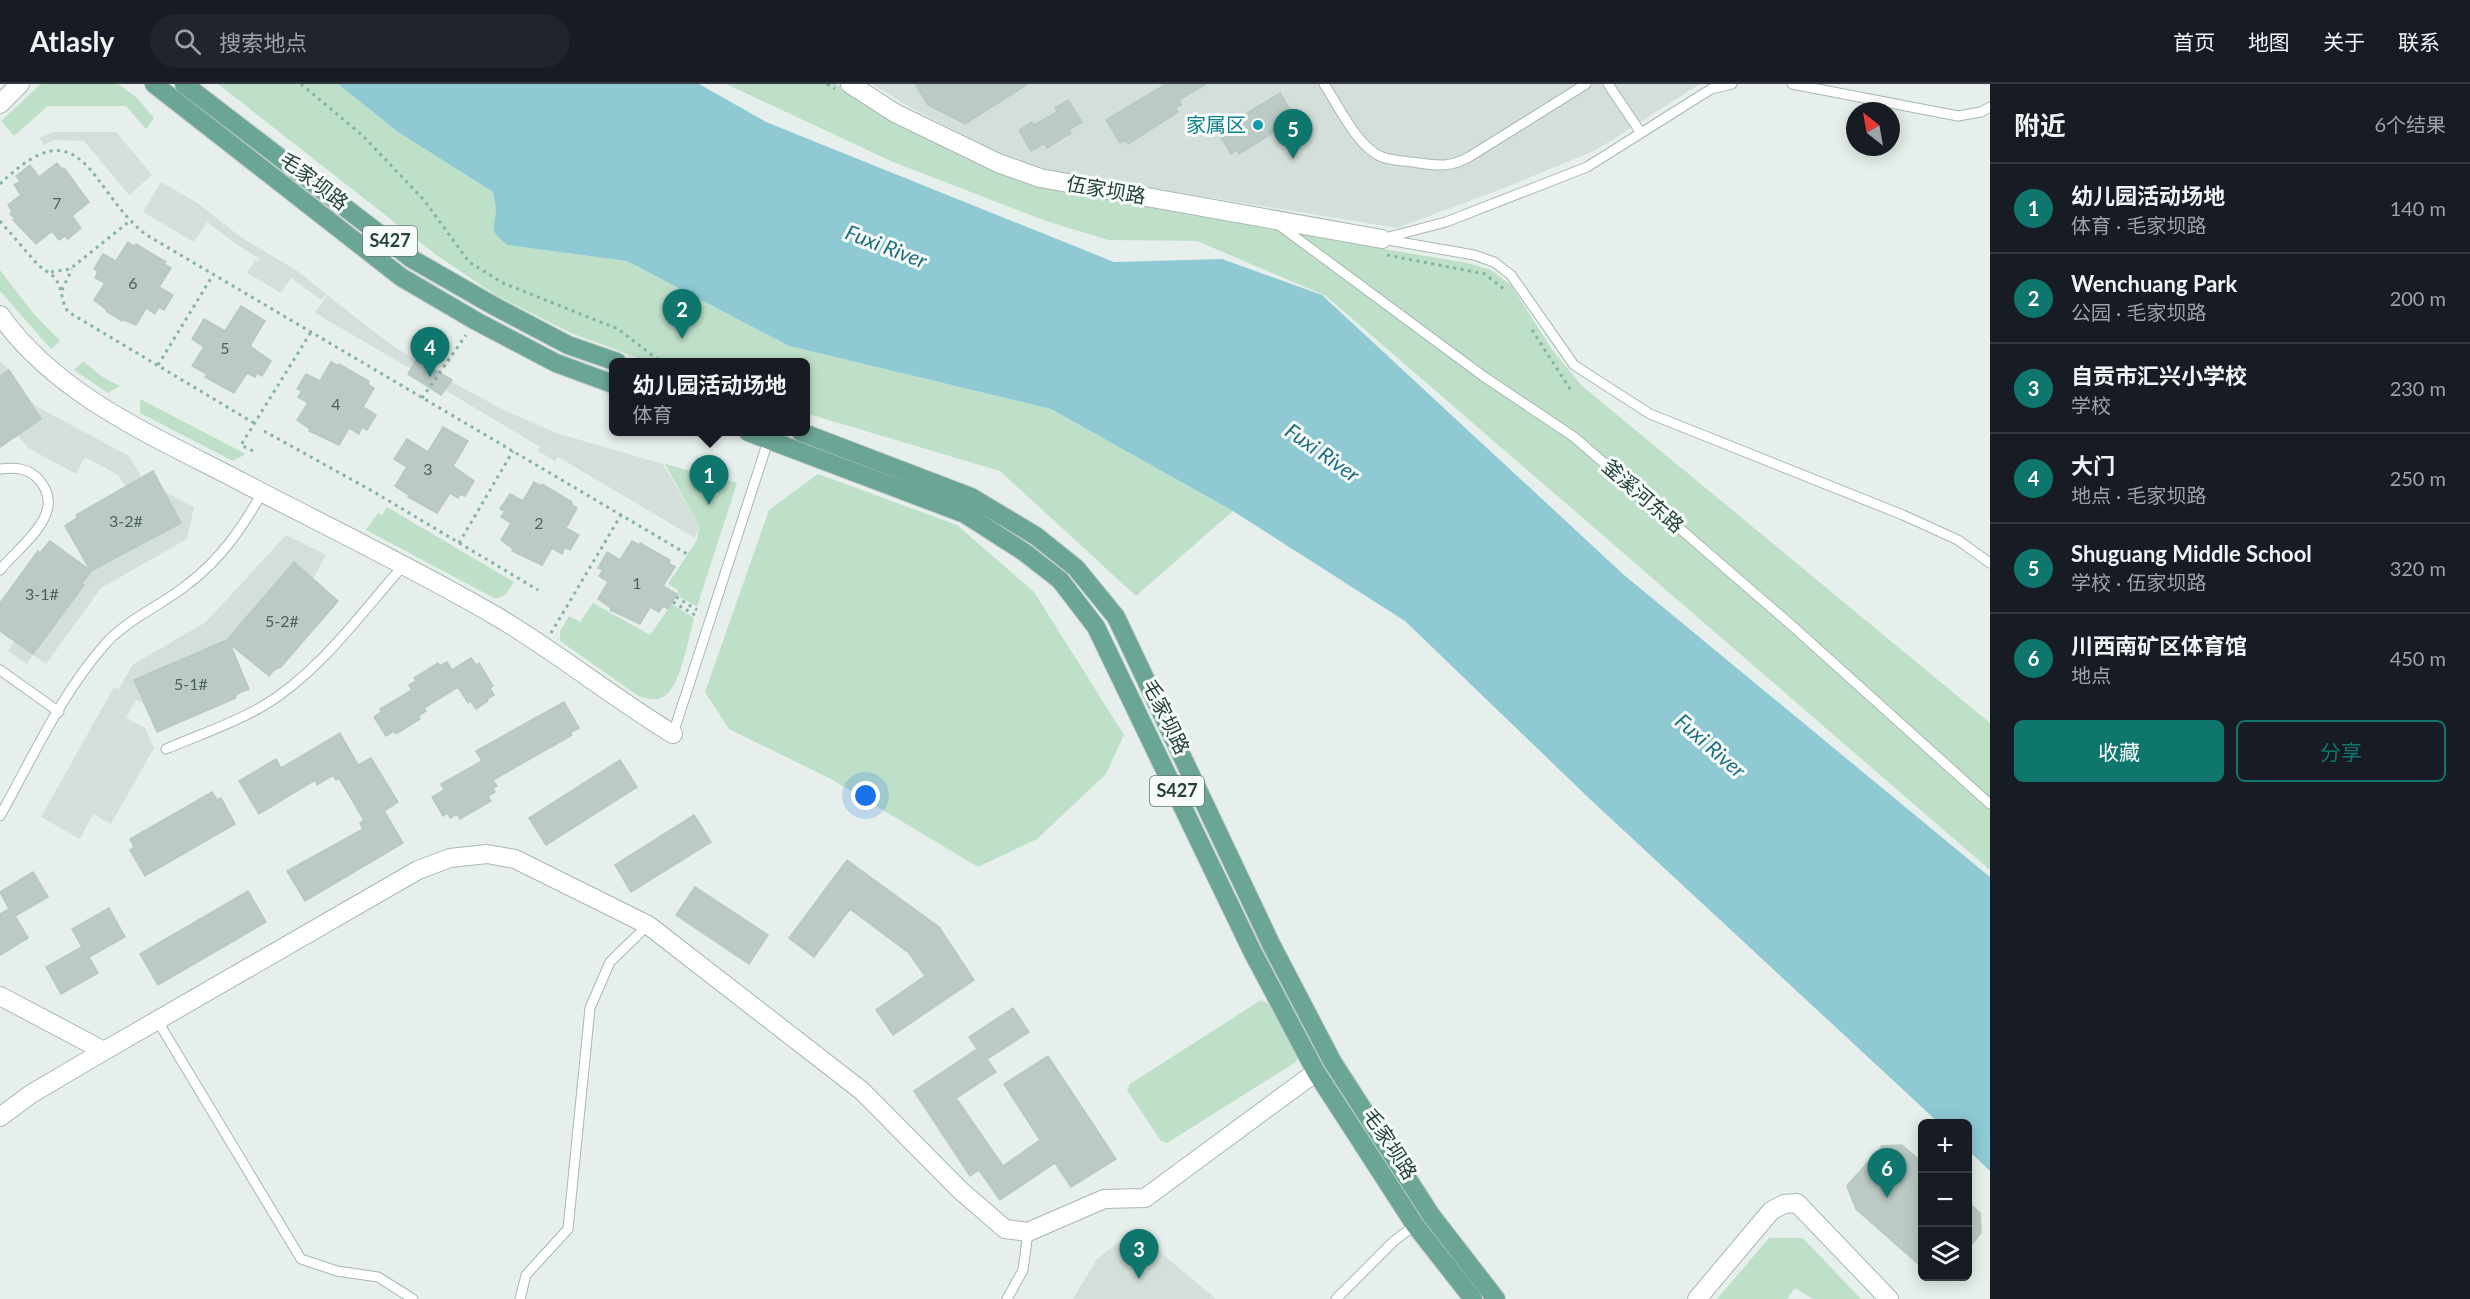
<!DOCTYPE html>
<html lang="zh">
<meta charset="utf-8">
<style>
:root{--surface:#171b24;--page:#20242c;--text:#f1f3f6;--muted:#9ea1a6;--line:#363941;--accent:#0f766e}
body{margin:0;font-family:Lato,"Noto Sans SC",sans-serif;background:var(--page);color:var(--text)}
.controls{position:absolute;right:18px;bottom:18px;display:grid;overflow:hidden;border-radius:9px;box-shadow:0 3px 15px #0003}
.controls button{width:54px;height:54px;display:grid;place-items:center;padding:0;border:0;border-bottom:2px solid var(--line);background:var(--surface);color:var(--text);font:30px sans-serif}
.compass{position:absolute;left:1846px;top:18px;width:54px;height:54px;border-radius:50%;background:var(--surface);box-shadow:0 3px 15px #0003;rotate:329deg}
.you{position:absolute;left:866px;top:712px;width:21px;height:21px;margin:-15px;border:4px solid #fff;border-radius:50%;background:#1a73e8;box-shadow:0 0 0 9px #1a73e833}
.badge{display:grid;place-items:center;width:39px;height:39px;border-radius:50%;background:var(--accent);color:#fff;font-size:20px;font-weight:700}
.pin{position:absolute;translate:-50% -50px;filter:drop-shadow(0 2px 3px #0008)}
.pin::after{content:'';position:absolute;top:32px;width:21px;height:18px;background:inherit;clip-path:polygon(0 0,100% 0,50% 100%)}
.popup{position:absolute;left:609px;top:274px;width:201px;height:78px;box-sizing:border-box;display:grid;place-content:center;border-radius:9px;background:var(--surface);filter:drop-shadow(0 2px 4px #0005);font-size:20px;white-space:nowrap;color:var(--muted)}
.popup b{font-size:22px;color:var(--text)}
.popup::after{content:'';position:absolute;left:50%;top:100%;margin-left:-12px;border:12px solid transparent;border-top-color:var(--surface)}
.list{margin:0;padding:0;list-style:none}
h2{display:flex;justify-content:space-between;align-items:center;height:78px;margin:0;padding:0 24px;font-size:26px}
h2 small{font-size:20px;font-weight:400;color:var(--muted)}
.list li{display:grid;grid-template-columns:39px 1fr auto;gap:18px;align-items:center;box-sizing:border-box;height:90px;padding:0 24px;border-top:2px solid var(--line)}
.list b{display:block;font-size:22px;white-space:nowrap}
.list p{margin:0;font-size:20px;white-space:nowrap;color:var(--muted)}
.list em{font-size:20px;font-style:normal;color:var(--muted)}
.actions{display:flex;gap:12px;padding:18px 24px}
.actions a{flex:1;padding:14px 0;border:2px solid var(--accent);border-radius:9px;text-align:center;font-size:21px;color:var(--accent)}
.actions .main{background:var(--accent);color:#fff}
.icon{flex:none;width:33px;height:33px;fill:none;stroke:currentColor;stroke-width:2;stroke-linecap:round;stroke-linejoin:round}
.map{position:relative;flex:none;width:1990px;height:1215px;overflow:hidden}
header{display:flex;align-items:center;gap:36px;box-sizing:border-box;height:84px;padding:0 30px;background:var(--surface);border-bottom:2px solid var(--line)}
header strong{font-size:28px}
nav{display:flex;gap:33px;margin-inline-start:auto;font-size:21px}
.search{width:420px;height:54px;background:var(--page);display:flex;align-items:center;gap:15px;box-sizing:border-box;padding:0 21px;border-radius:33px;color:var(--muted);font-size:22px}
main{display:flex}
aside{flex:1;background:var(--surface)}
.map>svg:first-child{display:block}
.built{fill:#d4dfda}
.green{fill:#bfe0c8}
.water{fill:#8ec9d4}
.building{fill:#bbcac4;stroke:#b8c9c2;stroke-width:1.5}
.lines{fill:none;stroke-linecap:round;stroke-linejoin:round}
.service-casing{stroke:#a8b8b2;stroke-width:11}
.minor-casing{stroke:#a8b8b2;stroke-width:20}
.primary-casing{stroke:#c2cac8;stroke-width:20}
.path{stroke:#86b3a5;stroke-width:3;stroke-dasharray:3 4.5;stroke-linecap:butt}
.service{stroke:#fff;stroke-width:9}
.minor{stroke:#fff;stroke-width:18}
.primary{stroke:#6aa596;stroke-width:18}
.culture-dot{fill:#0f9aa8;stroke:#f7fbf9;stroke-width:2}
.labels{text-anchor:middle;stroke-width:6;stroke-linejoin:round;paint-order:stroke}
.number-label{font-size:16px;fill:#4a645c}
.shield{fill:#f7fbf9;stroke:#637a73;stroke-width:1.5}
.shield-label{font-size:18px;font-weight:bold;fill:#24423a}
.culture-label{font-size:20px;fill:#0d838f;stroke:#f7fbf9;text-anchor:end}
.street-label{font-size:20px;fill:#24423a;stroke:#f7fbf9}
.water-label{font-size:21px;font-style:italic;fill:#1c6f80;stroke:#f7fbf9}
</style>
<header>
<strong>Atlasly</strong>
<div class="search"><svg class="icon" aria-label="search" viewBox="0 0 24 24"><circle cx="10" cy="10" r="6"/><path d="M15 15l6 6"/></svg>搜索地点</div>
<nav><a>首页</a><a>地图</a><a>关于</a><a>联系</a></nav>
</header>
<main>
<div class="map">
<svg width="1990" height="1215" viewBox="0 0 1990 1215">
<rect width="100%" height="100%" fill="#e6efeb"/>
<!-- built -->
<path class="built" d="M 872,0 L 1700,0 L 1596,66 L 1504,104 L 1397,144 L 1028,84 L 911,24 Z
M 53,48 L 116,48 L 152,91 L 129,111 L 84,57 L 55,56 L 44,61 L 39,54 Z
M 161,98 L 196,118 L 242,154 L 296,186 L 326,210 L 321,216 L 291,194 L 281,209 L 247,189 L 255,176 L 259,178 L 260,175 L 239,162 L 207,138 L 194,158 L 143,128 Z
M 327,211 L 386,257 L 416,277 L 411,285 L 315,229 Z
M 0,277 L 9,286 L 34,321 L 129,372 L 142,394 L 126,403 L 118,391 L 85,373 L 76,390 L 28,364 L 18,351 L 21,348 L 0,318 Z
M 450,297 L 502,325 L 556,349 L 663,380 L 699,442 L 695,454 L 558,373 L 555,377 L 538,367 L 540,363 L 445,306 Z
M 165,408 L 194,423 L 187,455 L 101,504 L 46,580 L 33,571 L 27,580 L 8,567 L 14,557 L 84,501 L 85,493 L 90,486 L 105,481 L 159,451 L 154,414 Z
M 286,451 L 326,471 L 313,495 L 294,478 L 236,553 L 134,596 L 143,617 L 155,612 L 156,615 L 145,620 L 136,616 L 126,634 L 145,644 L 154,664 L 111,740 L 93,730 L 80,755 L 41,733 L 114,603 L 119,605 L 132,581 L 206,538 Z
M 1134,1146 L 1216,1215 L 1073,1215 L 1097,1175 Z"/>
<!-- green -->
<path class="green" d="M 41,0 L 118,0 L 136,13 L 154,34 L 146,45 L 126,22 L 48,22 L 14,52 L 1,37 Z
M 218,0 L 338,0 L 398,48 L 493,108 L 507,161 L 627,177 L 789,262 L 1051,325 L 1233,427 L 1136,512 L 1000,387 L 805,329 L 805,278 L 649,278 L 571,249 L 497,212 L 435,170 Z
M 726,0 L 836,0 L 928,54 L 981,80 L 1031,101 L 1342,158 L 1468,179 L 1491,186 L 1511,201 L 1551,264 L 1581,301 L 1990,639 L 1990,786 L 1326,212 L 1197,157 L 1108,156 L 1046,137 L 893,78 Z
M 0,186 L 33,229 L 60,257 L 51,265 L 0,207 Z
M 83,277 L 101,292 L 120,302 L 108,309 L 74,286 Z
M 140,315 L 244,369 L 244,371 L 233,377 L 140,329 Z
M 665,380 L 737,399 L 697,523 L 677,511 L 678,506 L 668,500 L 697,456 L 699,442 Z
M 818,390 L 957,441 L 1034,508 L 1124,651 L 1106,690 L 1037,755 L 978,783 L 831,695 L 729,645 L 705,608 L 769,426 Z
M 387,423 L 514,498 C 508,507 505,514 494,514 L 366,446 L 378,429 L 382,431 Z
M 593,519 L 650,551 L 672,520 L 694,534 C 690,550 680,599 668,609 C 659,618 648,616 637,611 L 560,557 L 560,547 L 569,532 L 580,538 Z
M 1261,916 L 1269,920 L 1299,969 L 1296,978 L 1167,1059 L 1161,1057 L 1127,1006 L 1130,1000 Z
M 1769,1154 L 1803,1154 L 1861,1215 L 1813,1215 L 1795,1204 L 1787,1215 L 1717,1215 Z"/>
<!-- water -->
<path class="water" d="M 338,0 L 699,0 L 766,38 L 1114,178 L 1222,175 L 1322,211 L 1624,491 L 1990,793 L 1990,1087 L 1968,1066 L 1968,1040 L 1939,1039 L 1593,718 L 1405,537 L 1233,427 L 1051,325 L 789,262 L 627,177 L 507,161 C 489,146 494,147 496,127 C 496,121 494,114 493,108 L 398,48 Z"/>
<!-- building -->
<path class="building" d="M 915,0 L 1028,0 L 965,40 L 928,21 Z
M 1166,0 L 1206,0 L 1179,16 L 1181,21 L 1175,24 L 1178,28 L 1128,60 L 1125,56 L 1120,59 L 1106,36 Z
M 1280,9 L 1293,31 L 1287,35 L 1289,39 L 1239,70 L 1237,66 L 1231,70 L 1217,47 Z
M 1068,16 L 1082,38 L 1069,46 L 1071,49 L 1047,64 L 1045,59 L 1031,67 L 1019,46 L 1032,38 L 1034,41 L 1057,28 L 1055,24 Z
M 57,79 L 62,85 L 64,84 L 89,118 L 72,132 L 81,144 L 68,155 L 65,152 L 59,156 L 52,147 L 36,160 L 13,136 L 15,135 L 10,130 L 12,128 L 8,121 L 21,111 L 14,101 L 20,97 L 16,92 L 30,81 L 39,93 Z
M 128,158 L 134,162 L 136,160 L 166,178 L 164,180 L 171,184 L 159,203 L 173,211 L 164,226 L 159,223 L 155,230 L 146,224 L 136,241 L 122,235 L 122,237 L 106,227 L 107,226 L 94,216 L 105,199 L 95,194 L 98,187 L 94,185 L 103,170 L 116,177 Z
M 241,222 L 265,237 L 250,262 L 271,277 L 262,292 L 257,289 L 255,293 L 247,289 L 234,309 L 205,293 L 207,290 L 192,282 L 204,263 L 192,255 L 204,235 L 225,247 Z
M 417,275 L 452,296 L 441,311 L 408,290 Z
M 331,278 L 338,282 L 339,280 L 369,297 L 368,300 L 374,304 L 363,323 L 376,331 L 367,346 L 362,343 L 359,350 L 349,344 L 339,361 L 309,347 L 310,345 L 297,336 L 308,319 L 298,313 L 302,307 L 297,305 L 306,290 L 320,297 Z
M 9,286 L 41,335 L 0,363 L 0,292 Z
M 443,343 L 468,357 L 453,382 L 474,397 L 465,412 L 460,410 L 458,414 L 450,409 L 437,429 L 408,413 L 409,411 L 395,402 L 407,383 L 394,375 L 407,355 L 428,368 Z
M 153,387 L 181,439 L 91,487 L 82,500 L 84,501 L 33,570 L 0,547 L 0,519 L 38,467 L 40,469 L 50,457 L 90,486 L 65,442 L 78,433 L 76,431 Z
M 534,398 L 541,402 L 542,400 L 572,418 L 571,420 L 577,424 L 566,444 L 579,451 L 570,466 L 565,463 L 562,470 L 552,464 L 542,481 L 512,467 L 513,465 L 501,456 L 511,439 L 501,433 L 505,427 L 500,425 L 510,410 L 523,417 Z
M 632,457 L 639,461 L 640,459 L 670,476 L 669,479 L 675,483 L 663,502 L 677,510 L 668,525 L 663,522 L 659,528 L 650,523 L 640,540 L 610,526 L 611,524 L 598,515 L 608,498 L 599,492 L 603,486 L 598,484 L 607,468 L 620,476 Z
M 294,478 L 338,517 L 281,583 L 274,586 L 269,592 L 230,560 L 249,605 L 241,608 L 235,612 L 236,614 L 157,648 L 134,596 L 227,556 Z
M 471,574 L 476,581 L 479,579 L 493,602 L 490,604 L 494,611 L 487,615 L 488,617 L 476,625 L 471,617 L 468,619 L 458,603 L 424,624 L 426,627 L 418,632 L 420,635 L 396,650 L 394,647 L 386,652 L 374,633 L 381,628 L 380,625 L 412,606 L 409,601 L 416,597 L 414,594 L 438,579 L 440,582 L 447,578 L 452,586 Z
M 564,618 L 579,644 L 570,649 L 572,651 L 493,696 L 497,702 L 493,704 L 495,708 L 488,712 L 491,717 L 460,735 L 457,730 L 450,734 L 448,729 L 443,732 L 432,713 L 444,706 L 441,700 L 482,677 L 476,667 Z
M 340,649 L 358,681 L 371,674 L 398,718 L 384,727 L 403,759 L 305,817 L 287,787 L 363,745 L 360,739 L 364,736 L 339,694 L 336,696 L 333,691 L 317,701 L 315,696 L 259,730 L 239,697 L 276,675 L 281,684 Z
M 620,676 L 637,703 L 546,761 L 529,734 Z
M 212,708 L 217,716 L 221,714 L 235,740 L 145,792 L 130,766 L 134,763 L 130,755 Z
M 694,731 L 711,758 L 631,808 L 615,781 Z
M 847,776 L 939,843 L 974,896 L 893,951 L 876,926 L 925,892 L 909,869 L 850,825 L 814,873 L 789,854 Z
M 33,788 L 48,813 L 15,832 L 28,854 L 0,871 L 0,830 L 9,825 L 0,808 Z
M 695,803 L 768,851 L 749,880 L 676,831 Z
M 248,807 L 266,838 L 158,901 L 140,870 Z
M 109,824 L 125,853 L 89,873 L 98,889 L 61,910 L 46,883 L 82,863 L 72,845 Z
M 1013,924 L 1029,948 L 987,975 L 996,988 L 956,1014 L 1003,1082 L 1040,1056 L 1004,1000 L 1048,972 L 1116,1075 L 1071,1103 L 1055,1079 L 1000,1116 L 979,1086 L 970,1092 L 914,1007 L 977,965 L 969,953 Z
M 1902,1061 L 1923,1079 L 1923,1184 L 1856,1125 L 1847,1102 L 1882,1062 Z
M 1968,1118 L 1980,1129 L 1981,1149 L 1968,1165 Z"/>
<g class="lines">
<defs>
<path id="service" d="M 1324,0 C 1338,21 1358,64 1382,73 C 1393,77 1408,77 1419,79 C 1439,82 1451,83 1469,73 L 1586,0
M 1608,0 L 1641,49
M 1792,0 L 1958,32 L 1981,28 L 1990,23
M 1279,141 L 1483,292 L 1574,353 L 1789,539 L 1990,720
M 1385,154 L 1446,138 L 1587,83 L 1711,5 L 1732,0
M 1382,155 L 1474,171 L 1494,178 L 1511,191 L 1574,281 L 1650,330 L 1903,431 L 1958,456 L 1990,479
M 0,385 C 15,383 29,384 39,396 C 69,429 19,462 0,486
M 0,586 L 59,628
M 673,650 L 769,354
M 166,665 C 198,651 233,640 263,622 C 320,588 360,530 403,482
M 0,732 C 33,673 62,608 107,558 C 131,533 162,521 188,500 C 221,475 242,444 262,409
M 157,936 L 301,1175 L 337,1187 L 378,1193 L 413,1215
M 520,1215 L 526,1191 L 568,1145 L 590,924 L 610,878 L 648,841
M 1007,1215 L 1023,1186 L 1028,1148
M 1336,1215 L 1394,1157 L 1415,1141"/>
<path id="minor" d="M 850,0 L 895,29 L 998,79 L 1040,94 L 1382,155
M 0,20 L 20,0
M 0,231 C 56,310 149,350 232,393 C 320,439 410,482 496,532 C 557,568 612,613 673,650
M 0,912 L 104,967
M 0,1033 L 31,1010 L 104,967 L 418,786 L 450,774 L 487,770 L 515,775 L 648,841 L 862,1007 L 960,1106 L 1005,1145 L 1028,1148 L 1104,1115 L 1145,1114 L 1316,988
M 1697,1215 L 1771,1127 L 1784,1120 L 1797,1119 L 1889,1215"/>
<path id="primary" d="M 154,0 L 401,193 L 476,237 L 556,279 L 613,300
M 184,0 L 412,175 L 494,222 L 568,261 L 617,278
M 748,348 L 965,430 L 1024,468 L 1060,496 L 1096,543 L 1252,867 L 1316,988 L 1415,1141 L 1473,1215
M 801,348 L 971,413 L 1036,452 L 1076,484 L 1116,533 L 1271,860 L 1332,977 L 1431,1131 L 1496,1215"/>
</defs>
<!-- service casing -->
<use href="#service" class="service-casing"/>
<!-- minor casing -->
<use href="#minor" class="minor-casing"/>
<!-- primary casing -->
<use href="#primary" class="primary-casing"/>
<!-- path -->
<path class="path" d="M 301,0 L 362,51 L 424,116 L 469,178 L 503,199 L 618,245 L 661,278
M 827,0 L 835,5
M 0,100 C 83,19 89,105 145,150 L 687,470
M 0,137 L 38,181 L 53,192 L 59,200 L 65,224 L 70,229 L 254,339
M 1387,171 L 1485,190 L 1505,206
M 51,188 L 70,185 L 131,136
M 62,206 L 72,185
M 1532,246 L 1572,308
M 158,281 L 213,191
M 422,314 L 466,251
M 264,347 L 374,408 L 538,506
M 253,367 L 241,361 L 311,248
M 459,459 L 513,367
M 676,513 L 697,526
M 673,518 L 695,531
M 551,549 L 621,431"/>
<!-- service -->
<use href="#service" class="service"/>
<!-- minor -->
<use href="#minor" class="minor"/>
<!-- primary -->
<use href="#primary" class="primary"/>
</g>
<!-- markers -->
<circle class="culture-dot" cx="1258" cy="41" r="6"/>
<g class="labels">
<!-- number labels -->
<g class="number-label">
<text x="57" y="125">7</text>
<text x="133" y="205">6</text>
<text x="225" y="270">5</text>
<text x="336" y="326">4</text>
<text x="428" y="391">3</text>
<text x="126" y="443">3-2#</text>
<text x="539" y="445">2</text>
<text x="637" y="505">1</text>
<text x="42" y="516">3-1#</text>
<text x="282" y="543">5-2#</text>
<text x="191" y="606">5-1#</text>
</g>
<!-- shield labels -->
<g class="shield">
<rect x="363" y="142" width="54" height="30" rx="4.5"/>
<rect x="1150" y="692" width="54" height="30" rx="4.5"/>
</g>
<g class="shield-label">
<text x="390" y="163">S427</text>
<text x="1177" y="713">S427</text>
</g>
<!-- culture labels -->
<g class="culture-label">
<text x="1246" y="48">家属区</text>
</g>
<!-- street labels -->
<g class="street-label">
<text transform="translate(314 97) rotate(38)" y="7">毛家坝路</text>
<text transform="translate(1106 106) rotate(10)" y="7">伍家坝路</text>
<text transform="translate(1643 412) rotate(41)" y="7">釜溪河东路</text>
<text transform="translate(1166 633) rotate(64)" y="7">毛家坝路</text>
<text transform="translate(1390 1060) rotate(57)" y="7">毛家坝路</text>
</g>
<!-- water labels -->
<g class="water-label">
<text transform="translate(886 163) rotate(21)" y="7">Fuxi River</text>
<text transform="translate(1322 369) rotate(35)" y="7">Fuxi River</text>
<text transform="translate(1710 662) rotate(41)" y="7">Fuxi River</text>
</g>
</g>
</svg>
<div class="controls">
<button>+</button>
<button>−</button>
<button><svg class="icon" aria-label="layers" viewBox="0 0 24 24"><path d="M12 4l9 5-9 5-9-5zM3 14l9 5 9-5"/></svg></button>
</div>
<svg class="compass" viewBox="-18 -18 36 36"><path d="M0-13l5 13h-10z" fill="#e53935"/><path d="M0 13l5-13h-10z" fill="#9ea1a6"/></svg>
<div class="you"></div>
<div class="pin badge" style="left:709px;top:421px">1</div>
<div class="popup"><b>幼儿园活动场地</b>体育</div>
<div class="pin badge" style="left:682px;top:255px">2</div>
<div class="pin badge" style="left:1139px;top:1195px">3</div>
<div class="pin badge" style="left:430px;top:293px">4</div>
<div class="pin badge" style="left:1293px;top:75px">5</div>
<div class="pin badge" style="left:1887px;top:1114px">6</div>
</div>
<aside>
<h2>附近<small>6个结果</small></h2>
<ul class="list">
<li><span class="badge">1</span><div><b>幼儿园活动场地</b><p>体育 · 毛家坝路</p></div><em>140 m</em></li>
<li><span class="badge">2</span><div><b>Wenchuang Park</b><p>公园 · 毛家坝路</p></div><em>200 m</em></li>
<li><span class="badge">3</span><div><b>自贡市汇兴小学校</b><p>学校</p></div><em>230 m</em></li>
<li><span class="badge">4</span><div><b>大门</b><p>地点 · 毛家坝路</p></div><em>250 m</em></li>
<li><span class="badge">5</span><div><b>Shuguang Middle School</b><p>学校 · 伍家坝路</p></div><em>320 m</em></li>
<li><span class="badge">6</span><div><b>川西南矿区体育馆</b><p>地点</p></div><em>450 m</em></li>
</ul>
<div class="actions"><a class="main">收藏</a><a>分享</a></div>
</aside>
</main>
